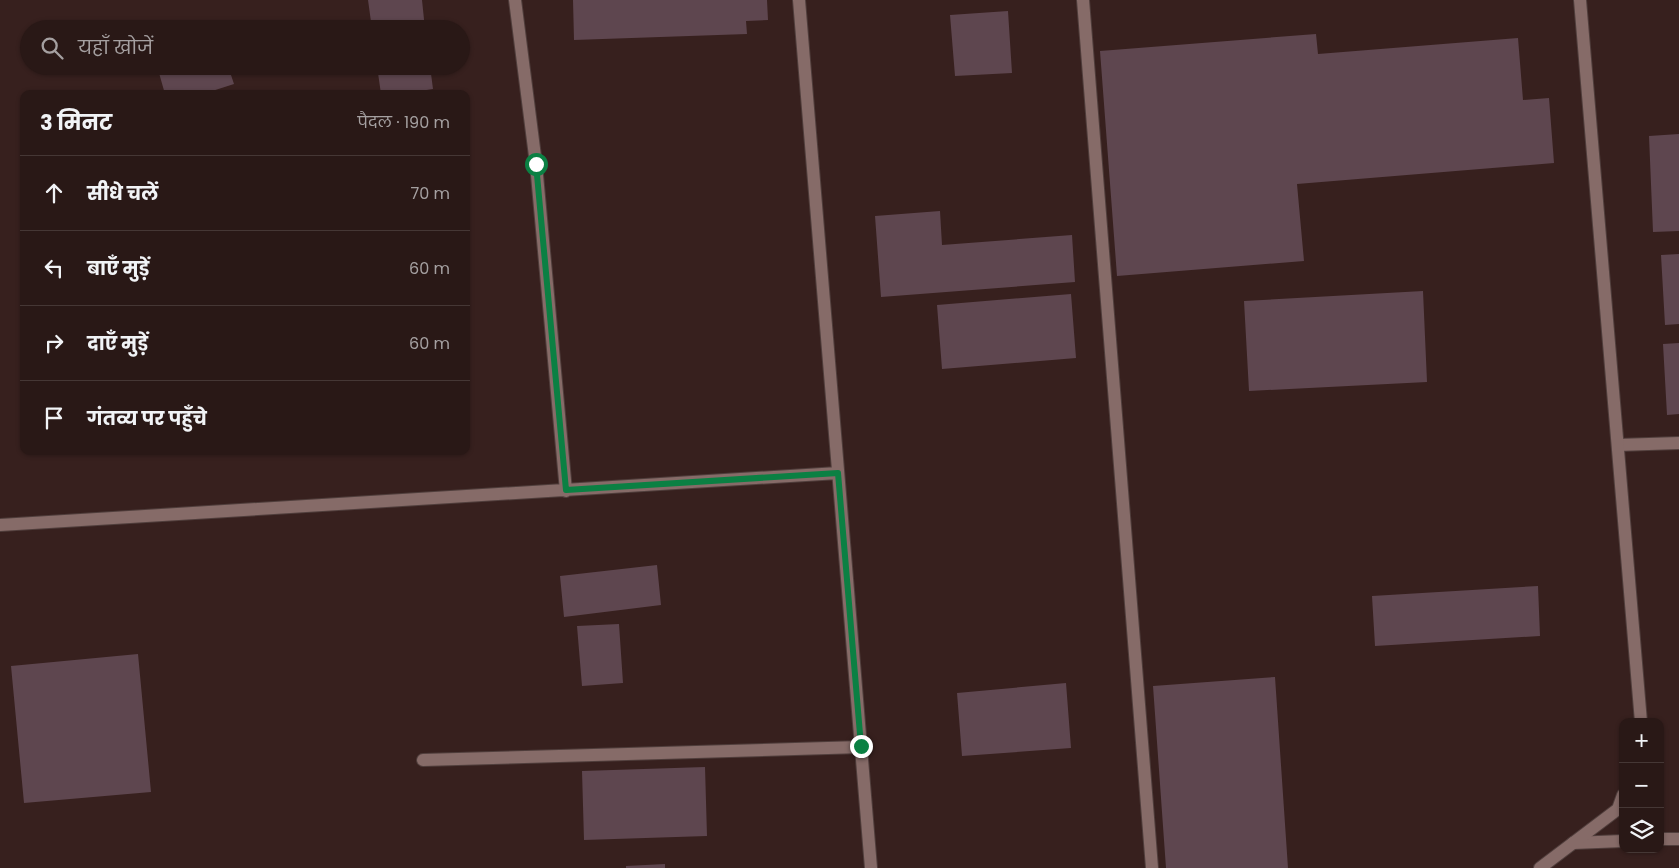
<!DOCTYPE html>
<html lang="hi">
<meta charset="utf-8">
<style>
:root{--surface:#291816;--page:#352523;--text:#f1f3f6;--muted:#a5a0a1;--line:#453735}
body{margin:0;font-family:Poppins,"Noto Sans Devanagari",sans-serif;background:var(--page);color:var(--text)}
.controls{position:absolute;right:15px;bottom:15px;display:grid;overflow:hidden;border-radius:10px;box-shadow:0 1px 4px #0004}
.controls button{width:45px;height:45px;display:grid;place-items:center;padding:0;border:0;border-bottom:1px solid var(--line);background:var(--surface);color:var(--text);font:25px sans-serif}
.stop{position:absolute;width:15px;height:15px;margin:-11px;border:4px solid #0b8043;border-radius:50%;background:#fff}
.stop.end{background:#0b8043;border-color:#fff;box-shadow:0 1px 5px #0008}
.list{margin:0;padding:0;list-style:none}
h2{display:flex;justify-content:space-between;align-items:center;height:65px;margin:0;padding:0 20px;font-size:21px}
h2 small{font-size:16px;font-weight:400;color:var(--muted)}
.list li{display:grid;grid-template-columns:32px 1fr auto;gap:15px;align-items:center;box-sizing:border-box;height:75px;padding:0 20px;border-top:1px solid var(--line)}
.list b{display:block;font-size:19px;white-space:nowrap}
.list em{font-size:16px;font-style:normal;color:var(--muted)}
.icon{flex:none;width:28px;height:28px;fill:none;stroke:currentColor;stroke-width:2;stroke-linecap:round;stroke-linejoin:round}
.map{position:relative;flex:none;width:1679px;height:868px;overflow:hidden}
.search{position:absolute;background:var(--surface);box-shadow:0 1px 4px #0004;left:20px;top:20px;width:450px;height:55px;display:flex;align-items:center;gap:12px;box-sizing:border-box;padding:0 18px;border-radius:28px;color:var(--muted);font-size:19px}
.panel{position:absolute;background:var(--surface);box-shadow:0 1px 4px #0004;left:20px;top:90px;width:450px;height:365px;border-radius:10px}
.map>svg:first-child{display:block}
.building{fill:#5e464f}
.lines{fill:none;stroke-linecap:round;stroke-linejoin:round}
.service-casing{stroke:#503e3c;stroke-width:14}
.tertiary-casing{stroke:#503e3c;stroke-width:14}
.service{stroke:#866b68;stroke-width:12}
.tertiary{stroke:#866b68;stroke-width:12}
.route{stroke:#0b8043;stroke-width:6}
</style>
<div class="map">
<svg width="1679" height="868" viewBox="0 0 1679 868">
<rect width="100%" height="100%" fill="#37201e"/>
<!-- building -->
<path class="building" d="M 368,0 L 422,0 L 425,29 L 372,29 Z
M 573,0 L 767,0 L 768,20 L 746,21 L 747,34 L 574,40 Z
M 1008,11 L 1012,73 L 955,76 L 950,15 Z
M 1316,34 L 1318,54 L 1518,38 L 1523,100 L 1549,98 L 1554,163 L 1297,184 L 1304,261 L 1117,276 L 1100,51 Z
M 157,66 L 228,66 L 234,84 L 203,94 L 165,94 Z
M 377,66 L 430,66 L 433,89 L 401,94 L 381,94 Z
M 1679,134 L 1679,231 L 1653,232 L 1649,136 Z
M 940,211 L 942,245 L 1072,235 L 1075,282 L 881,297 L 875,216 Z
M 1679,254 L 1679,324 L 1665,325 L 1661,255 Z
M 1423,291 L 1427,382 L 1249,391 L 1244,301 Z
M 1071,294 L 1076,358 L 942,369 L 937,305 Z
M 1679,343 L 1679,414 L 1667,415 L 1663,344 Z
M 657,565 L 661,605 L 564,617 L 560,576 Z
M 1538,586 L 1540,636 L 1375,646 L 1372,596 Z
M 619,624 L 623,683 L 582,686 L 577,626 Z
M 138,654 L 151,792 L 24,803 L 11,666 Z
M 1275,677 L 1288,868 L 1166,868 L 1153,686 Z
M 1066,683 L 1071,748 L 962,756 L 957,693 Z
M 705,767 L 707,836 L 584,840 L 582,771 Z
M 665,864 L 665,868 L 626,868 L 626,866 Z"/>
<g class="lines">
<defs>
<path id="service" d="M 515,0 L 536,164 L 566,491
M 799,0 L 871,868
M 1083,0 L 1152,868
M 1618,445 L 1679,443
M 0,525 L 838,473
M 423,760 L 861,747
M 1660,839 L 1679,839
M 1573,843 L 1623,841"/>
<path id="tertiary" d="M 1580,0 L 1641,722
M 1540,868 L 1618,809 L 1623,795"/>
</defs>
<!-- service casing -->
<use href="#service" class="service-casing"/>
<!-- tertiary casing -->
<use href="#tertiary" class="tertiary-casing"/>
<!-- service -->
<use href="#service" class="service"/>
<!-- tertiary -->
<use href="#tertiary" class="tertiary"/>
</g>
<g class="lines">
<!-- route -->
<path class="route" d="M 536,164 L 566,490 L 838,473 L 861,746"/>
</g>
</svg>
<div class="controls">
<button>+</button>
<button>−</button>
<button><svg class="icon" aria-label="layers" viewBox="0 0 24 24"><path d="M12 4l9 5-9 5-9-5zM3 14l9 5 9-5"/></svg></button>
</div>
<div class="stop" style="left:536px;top:164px"></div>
<div class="stop end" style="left:861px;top:746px"></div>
<div class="search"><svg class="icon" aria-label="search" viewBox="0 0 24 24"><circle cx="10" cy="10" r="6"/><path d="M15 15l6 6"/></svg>यहाँ खोजें</div>
<section class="panel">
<h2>3 मिनट<small>पैदल · 190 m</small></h2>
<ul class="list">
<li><svg class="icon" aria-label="ahead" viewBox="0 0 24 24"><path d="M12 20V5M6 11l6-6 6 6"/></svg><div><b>सीधे चलें</b></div><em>70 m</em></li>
<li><svg class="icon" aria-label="left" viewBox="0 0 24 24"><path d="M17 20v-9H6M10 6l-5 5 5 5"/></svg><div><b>बाएँ मुड़ें</b></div><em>60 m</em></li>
<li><svg class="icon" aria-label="right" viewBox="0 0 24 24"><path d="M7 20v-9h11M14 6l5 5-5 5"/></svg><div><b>दाएँ मुड़ें</b></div><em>60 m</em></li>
<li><svg class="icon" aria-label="arrive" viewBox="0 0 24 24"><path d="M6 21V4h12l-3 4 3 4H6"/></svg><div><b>गंतव्य पर पहुँचे</b></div></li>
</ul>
</section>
</div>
